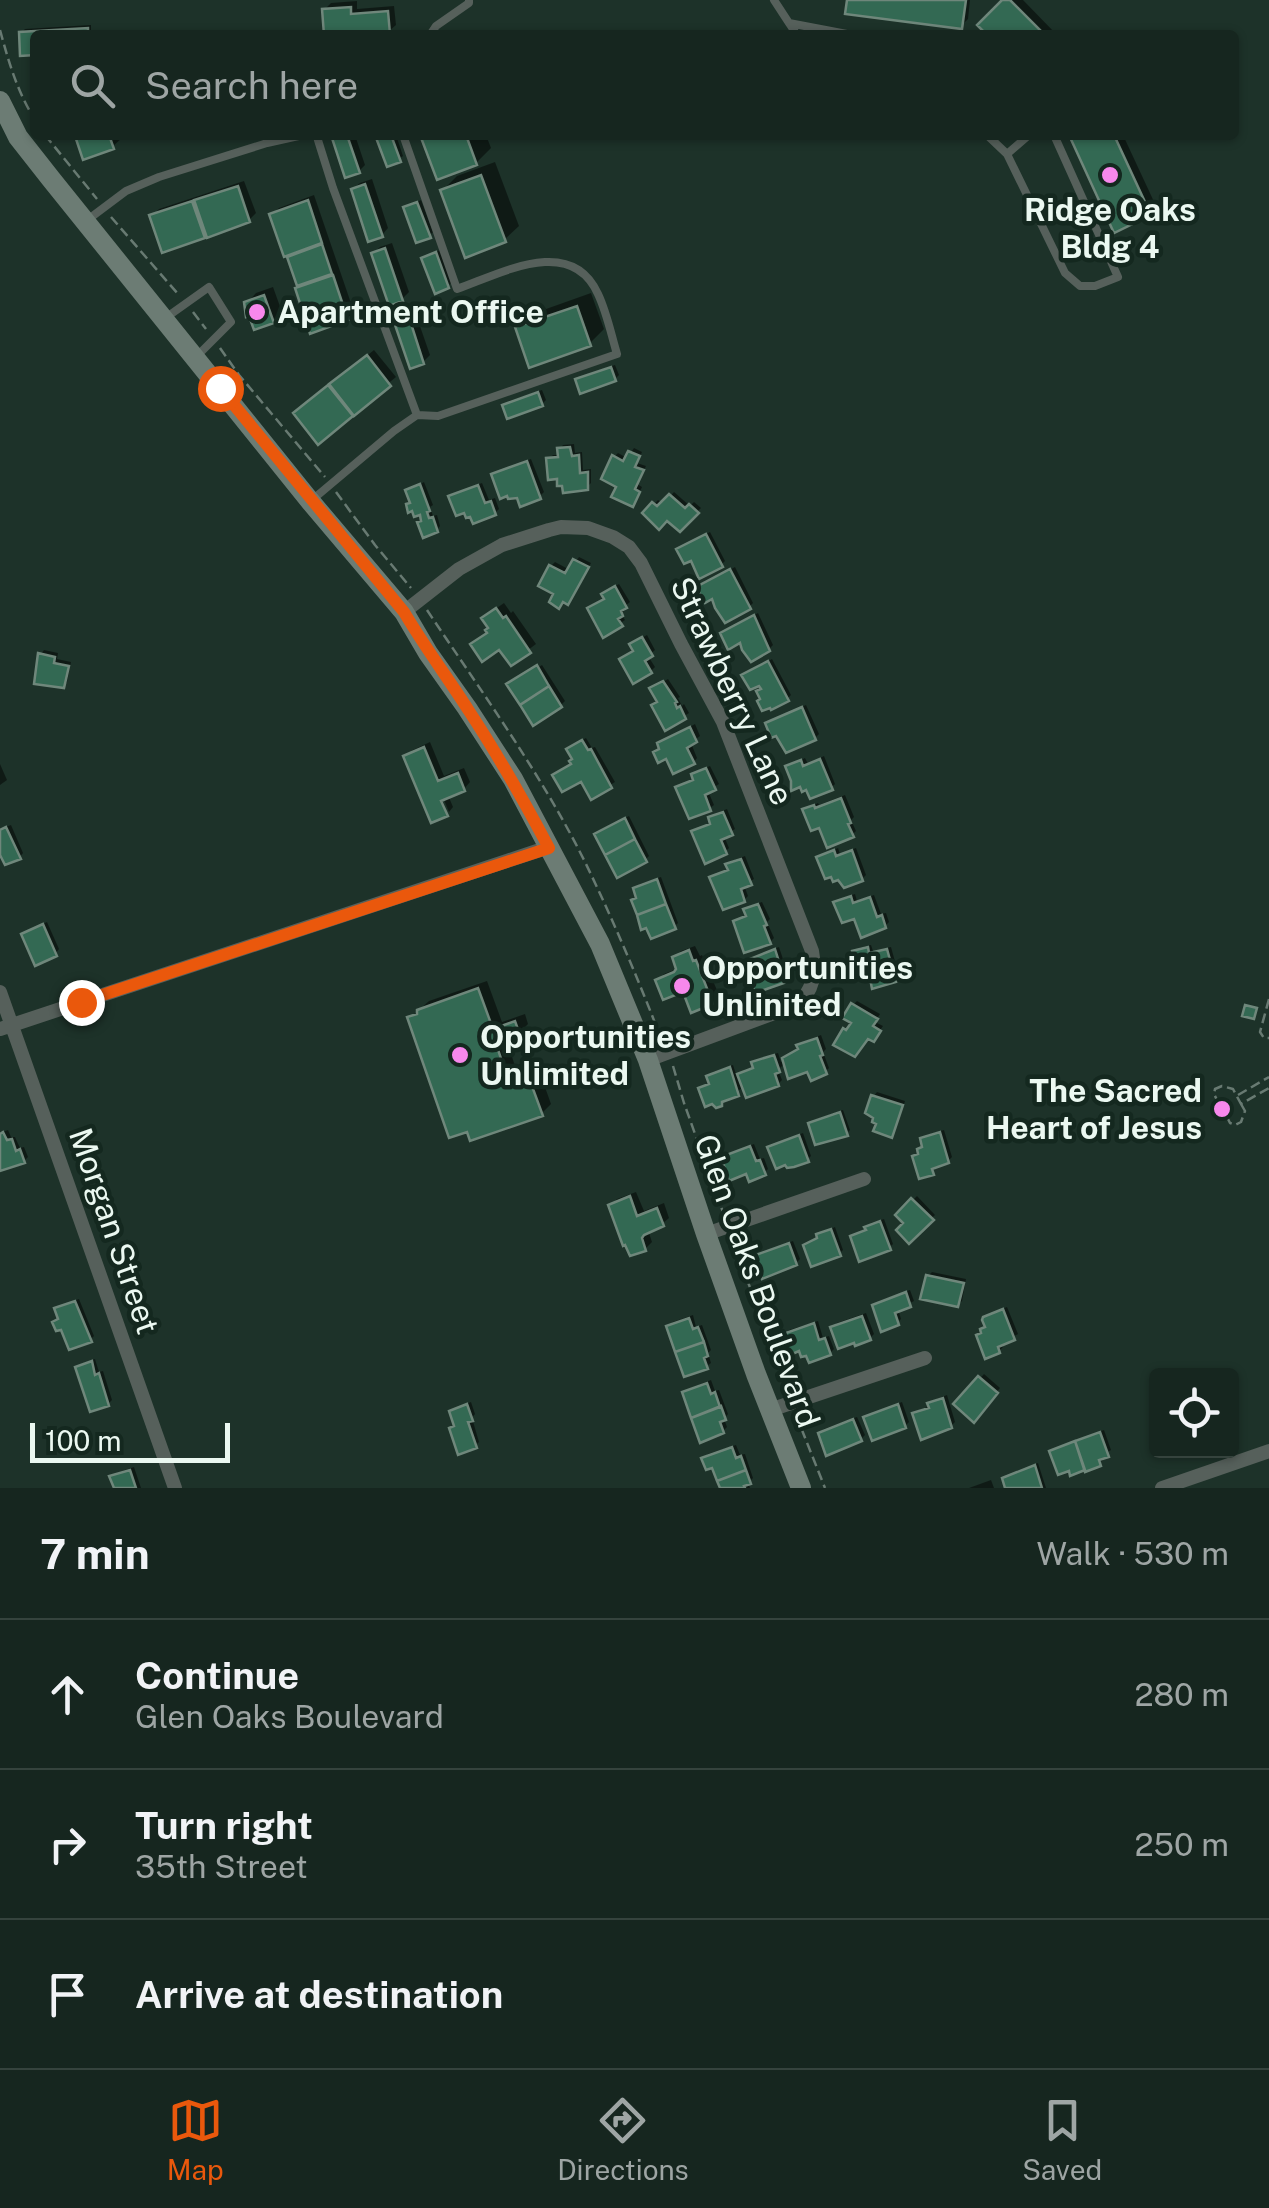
<!DOCTYPE html>
<meta charset="utf-8">
<style>
:root{--surface:#16261f;--page:#1f2e28;--text:#f1f3f6;--muted:#9ea5a4;--line:#35433d;--accent:#ea580c}
body{margin:0;font-family:"Public Sans",sans-serif;background:var(--page);color:var(--text)}
.controls{position:absolute;right:30px;bottom:30px;display:grid;overflow:hidden;border-radius:10px;box-shadow:0 2px 8px #0004}
.controls button{width:90px;height:90px;display:grid;place-items:center;padding:0;border:0;border-bottom:2px solid var(--line);background:var(--surface);color:var(--text);font:50px sans-serif}
.scale{position:absolute;left:30px;bottom:25px;width:200px;box-sizing:border-box;padding-left:10px;border:5px solid #ebf8f1;border-top:0;font-size:28px;line-height:35px;white-space:nowrap;color:#ebf8f1;-webkit-text-stroke:8px #14281f;paint-order:stroke}
.stop{position:absolute;width:30px;height:30px;margin:-22px;border:8px solid #ea580c;border-radius:50%;background:#fff}
.stop.end{background:#ea580c;border-color:#fff;box-shadow:0 2px 10px #0008}
.list{margin:0;padding:0;list-style:none}
h2{display:flex;justify-content:space-between;align-items:center;height:130px;margin:0;padding:0 40px;font-size:42px}
h2 small{font-size:32px;font-weight:400;color:var(--muted)}
.list li{display:grid;grid-template-columns:65px 1fr auto;gap:30px;align-items:center;box-sizing:border-box;height:150px;padding:0 40px;border-top:2px solid var(--line)}
.list b{display:block;font-size:38px;white-space:nowrap}
.list p{margin:0;font-size:32px;white-space:nowrap;color:var(--muted)}
.list em{font-size:32px;font-style:normal;color:var(--muted)}
.icon{flex:none;width:55px;height:55px;fill:none;stroke:currentColor;stroke-width:2;stroke-linecap:round;stroke-linejoin:round}
.map{position:relative;flex:none;width:1269px;height:1488px;overflow:hidden}
.search{position:absolute;background:var(--surface);box-shadow:0 2px 8px #0004;left:30px;right:30px;top:30px;height:110px;display:flex;align-items:center;gap:25px;box-sizing:border-box;padding:0 35px;border-radius:10px;color:var(--muted);font-size:38px}
.sheet{height:580px;background:var(--surface)}
nav{display:flex;justify-content:space-around;align-items:center;box-sizing:border-box;height:140px;border-top:2px solid var(--line);background:var(--surface);font-size:28px;color:var(--muted)}
nav a{display:grid;justify-items:center;gap:5px}
nav .on{color:var(--accent)}
.map>svg:first-child{display:block}
.shadow{fill:#0007}
.building{fill:#336953;stroke:#6f877b;stroke-width:2.5}
.lines{fill:none;stroke-linecap:round;stroke-linejoin:round}
.path{stroke:#687a72;stroke-width:2.5;stroke-dasharray:10 5;stroke-linecap:butt}
.service{stroke:#56605b;stroke-width:8}
.minor{stroke:#56605b;stroke-width:14}
.secondary{stroke:#6c7c74;stroke-width:20}
.route{stroke:#ea580c;stroke-width:12}
.poi-dot{fill:#f788ec;stroke:#14281f;stroke-width:4}
.labels{text-anchor:middle;stroke-width:9;stroke-linejoin:round;paint-order:stroke}
.poi-label{font-size:32px;font-weight:bold;fill:#ebf8f1;stroke:#14281f;text-anchor:start}
.street-label{font-size:32px;fill:#ebf8f1;stroke:#14281f}
</style>
<div class="map">
<svg width="1269" height="1488" viewBox="0 0 1269 1488">
<rect width="100%" height="100%" fill="#1d3229"/>
<!-- shadow -->
<path class="shadow" d="M 849,0 L 970,0 L 968,19 L 961,26 Z
M 1006,0 L 1023,0 L 1057,35 L 990,35 Z
M 357,1 L 357,9 L 394,6 L 396,25 L 389,31 L 360,35 L 326,35 L 324,10 L 331,3 Z
M 91,25 L 91,35 L 35,35 L 35,53 L 21,33 L 25,29 Z
M 272,33 L 272,35 L 226,35 Z
M 84,135 L 121,135 L 122,138 L 112,147 L 79,140 Z
M 334,135 L 355,135 L 365,165 L 359,171 Z
M 377,135 L 396,135 L 403,156 L 399,159 Z
M 422,135 L 486,135 L 491,148 L 476,163 Z
M 1072,135 L 1123,135 L 1156,206 L 1149,213 Z
M 495,162 L 519,226 L 504,240 L 442,191 L 457,176 Z
M 372,179 L 388,228 L 382,235 L 353,189 L 360,183 Z
M 244,181 L 256,213 L 249,220 L 164,250 L 152,216 L 159,209 Z
M 314,195 L 354,312 L 347,318 L 300,287 L 272,214 L 279,208 Z
M 421,200 L 433,232 L 429,236 L 406,208 Z
M 392,243 L 409,292 L 402,299 L 374,253 L 380,247 Z
M 440,250 L 452,282 L 448,286 L 424,258 Z
M 273,287 L 282,312 L 272,321 L 247,303 L 256,293 Z
M 591,293 L 604,329 L 589,344 L 518,328 L 532,314 Z
M 413,306 L 430,355 L 423,362 L 395,317 L 402,310 Z
M 374,350 L 396,377 L 318,441 L 303,407 Z
M 615,365 L 619,375 L 615,379 L 578,380 L 582,376 Z
M 542,390 L 546,400 L 542,404 L 505,405 L 509,401 Z
M 574,444 L 575,453 L 582,452 L 583,470 L 591,469 L 591,483 L 587,487 L 549,459 L 553,455 L 560,455 L 560,449 L 563,445 Z
M 634,448 L 642,452 L 637,463 L 646,466 L 637,484 L 642,487 L 636,500 L 614,457 L 618,453 L 627,458 Z
M 531,459 L 544,492 L 540,496 L 519,495 L 494,475 L 498,471 Z
M 424,482 L 433,505 L 430,507 L 433,516 L 437,515 L 440,526 L 437,530 L 424,519 L 421,512 L 412,502 L 408,491 Z
M 482,483 L 489,500 L 495,498 L 499,509 L 495,513 L 451,496 L 455,493 Z
M 674,492 L 690,506 L 694,502 L 701,508 L 680,529 L 667,518 L 646,513 L 658,500 L 663,504 Z
M 710,532 L 725,561 L 721,565 L 683,546 Z
M 579,557 L 591,563 L 572,598 L 556,593 L 551,566 L 555,562 L 570,570 Z
M 735,567 L 753,603 L 749,607 L 703,584 Z
M 619,584 L 630,602 L 624,607 L 625,610 L 621,614 L 625,620 L 604,634 L 608,590 Z
M 504,603 L 511,613 L 513,611 L 536,644 L 512,662 L 489,632 L 491,612 Z
M 758,613 L 773,645 L 769,649 L 742,639 L 727,630 Z
M 647,635 L 655,650 L 648,656 L 655,667 L 651,671 L 635,650 L 636,641 Z
M 44,650 L 58,653 L 57,659 L 71,662 L 67,682 L 63,686 L 41,654 Z
M 772,659 L 791,695 L 787,699 L 763,688 L 748,672 Z
M 542,665 L 565,701 L 561,705 L 510,685 Z
M 668,679 L 680,697 L 678,698 L 682,706 L 684,704 L 689,713 L 666,728 L 659,700 L 652,688 Z
M 806,705 L 819,734 L 815,738 L 768,723 L 772,720 Z
M 695,724 L 700,736 L 691,743 L 697,758 L 694,762 L 667,756 L 660,743 Z
M 586,738 L 592,748 L 595,747 L 615,782 L 592,796 L 573,763 L 573,745 Z
M 430,742 L 444,776 L 464,768 L 470,782 L 464,789 L 448,795 L 453,807 L 449,812 L 439,788 L 406,756 L 413,750 Z
M 824,756 L 835,784 L 831,788 L 788,767 L 805,758 L 808,764 Z
M 0,764 L 7,780 L 0,785 Z
M 710,766 L 719,784 L 708,791 L 714,805 L 710,808 L 678,788 L 695,779 L 694,775 L 698,771 Z
M 845,795 L 854,817 L 851,820 L 856,831 L 852,835 L 821,824 L 805,810 L 818,803 L 819,805 Z
M 727,809 L 735,829 L 724,836 L 729,848 L 725,852 L 694,832 L 712,822 L 710,818 L 714,814 Z
M 629,816 L 649,856 L 645,860 L 601,830 Z
M 11,825 L 23,853 L 20,857 L 0,849 L 0,829 Z
M 838,848 L 840,854 L 856,848 L 866,875 L 862,879 L 819,857 Z
M 745,856 L 754,879 L 744,885 L 748,896 L 744,900 L 712,878 L 730,869 L 728,865 L 732,861 Z
M 661,877 L 678,923 L 674,927 L 648,924 L 636,888 L 640,884 Z
M 855,894 L 857,901 L 874,895 L 881,914 L 886,913 L 889,922 L 885,926 L 855,915 L 836,903 L 840,899 Z
M 762,902 L 770,919 L 767,922 L 774,938 L 770,942 L 736,922 L 748,915 L 746,910 L 750,906 Z
M 47,922 L 59,949 L 56,953 L 28,931 Z
M 871,945 L 873,951 L 891,947 L 899,976 L 895,980 L 872,975 L 855,952 L 859,948 Z
M 695,946 L 700,956 L 702,955 L 719,995 L 712,1002 L 658,981 L 664,974 L 679,968 L 675,958 L 681,951 Z
M 779,947 L 783,959 L 780,961 L 786,977 L 782,981 L 748,961 L 752,957 Z
M 487,981 L 502,1022 L 525,1014 L 528,1024 L 519,1033 L 506,1038 L 515,1066 L 535,1059 L 551,1104 L 541,1114 L 410,1018 L 429,1001 Z
M 857,1001 L 880,1014 L 875,1022 L 883,1026 L 874,1039 L 845,1030 L 849,1026 L 851,1027 L 853,1005 Z
M 821,1035 L 826,1049 L 823,1052 L 829,1068 L 825,1072 L 785,1063 L 778,1070 L 782,1080 L 778,1084 L 745,1086 L 720,1104 L 701,1088 L 711,1082 L 709,1076 L 713,1072 L 733,1065 L 737,1077 L 744,1070 L 755,1066 L 754,1063 L 758,1059 L 778,1053 L 781,1062 L 800,1047 L 803,1042 Z
M 877,1092 L 905,1101 L 895,1131 L 891,1135 L 874,1096 Z
M 843,1110 L 850,1130 L 846,1134 L 811,1124 L 814,1120 Z
M 8,1130 L 11,1137 L 15,1137 L 20,1148 L 24,1147 L 28,1157 L 24,1161 L 0,1168 L 0,1133 Z
M 944,1130 L 952,1157 L 948,1161 L 935,1165 L 936,1168 L 932,1172 L 915,1156 L 924,1145 L 923,1139 L 927,1135 Z
M 803,1133 L 811,1156 L 807,1160 L 770,1148 L 774,1144 Z
M 754,1144 L 760,1159 L 764,1158 L 768,1169 L 764,1173 L 748,1171 L 724,1158 L 728,1154 Z
M 636,1192 L 644,1211 L 664,1203 L 669,1218 L 662,1224 L 648,1230 L 652,1242 L 645,1249 L 611,1206 L 617,1199 Z
M 917,1196 L 935,1215 L 909,1240 L 907,1223 L 898,1215 Z
M 884,1219 L 893,1244 L 889,1248 L 853,1237 L 868,1229 L 871,1223 Z
M 835,1227 L 843,1250 L 839,1254 L 819,1235 Z
M 793,1241 L 800,1259 L 796,1263 L 756,1257 L 760,1253 Z
M 932,1272 L 966,1279 L 962,1301 L 958,1305 L 928,1276 Z
M 910,1290 L 914,1301 L 898,1309 L 901,1319 L 897,1323 L 875,1305 L 879,1301 Z
M 79,1299 L 94,1336 L 90,1340 L 60,1318 L 57,1309 L 61,1305 Z
M 1007,1307 L 1018,1334 L 1002,1343 L 1003,1347 L 999,1351 L 987,1326 L 990,1314 Z
M 866,1313 L 874,1334 L 870,1338 L 833,1327 L 837,1323 Z
M 693,1315 L 696,1327 L 702,1325 L 711,1350 L 708,1353 L 711,1363 L 707,1366 L 669,1326 L 673,1322 Z
M 818,1321 L 823,1338 L 829,1336 L 834,1349 L 830,1353 L 785,1334 L 789,1330 Z
M 95,1359 L 99,1372 L 103,1371 L 112,1400 L 108,1404 L 78,1368 L 81,1364 Z
M 984,1374 L 1000,1388 L 974,1419 L 957,1404 Z
M 711,1380 L 715,1391 L 719,1390 L 728,1414 L 724,1419 L 727,1427 L 723,1431 L 684,1393 L 688,1389 Z
M 947,1395 L 955,1422 L 951,1426 L 915,1414 L 919,1410 L 931,1406 L 930,1404 L 934,1400 Z
M 471,1402 L 475,1414 L 472,1418 L 479,1442 L 475,1446 L 456,1424 L 452,1412 L 456,1408 Z
M 902,1402 L 909,1422 L 905,1426 L 866,1417 L 870,1414 Z
M 857,1417 L 865,1435 L 861,1439 L 820,1433 L 824,1429 Z
M 1104,1430 L 1111,1450 L 1102,1456 L 1103,1460 L 1099,1463 L 1052,1452 L 1056,1448 Z
M 736,1445 L 740,1455 L 745,1454 L 753,1478 L 748,1483 L 750,1488 L 722,1488 L 713,1464 L 704,1458 L 708,1454 Z
M 1038,1463 L 1046,1488 L 1008,1488 L 1005,1479 L 1009,1475 Z
M 134,1467 L 141,1488 L 116,1488 L 112,1477 L 116,1473 Z
M 991,1480 L 994,1488 L 969,1488 Z"/>
<!-- building -->
<path class="building" d="M 847,0 L 966,0 L 962,29 L 845,14 Z
M 1002,0 L 1010,0 L 1045,35 L 987,35 L 977,25 Z
M 351,7 L 351,14 L 388,11 L 390,34 L 324,35 L 322,9 Z
M 88,28 L 88,35 L 35,35 L 35,55 L 20,56 L 19,32 Z
M 86,135 L 109,135 L 114,149 L 83,160 L 76,139 Z
M 331,135 L 347,135 L 360,173 L 345,178 Z
M 375,135 L 391,135 L 401,162 L 387,167 Z
M 420,135 L 466,135 L 477,165 L 437,180 Z
M 1069,135 L 1114,135 L 1151,215 L 1114,233 Z
M 481,175 L 506,242 L 465,258 L 440,190 Z
M 365,184 L 383,237 L 368,242 L 351,189 Z
M 238,186 L 250,222 L 207,238 L 194,200 Z
M 308,200 L 322,243 L 284,257 L 269,214 Z
M 192,201 L 205,238 L 162,253 L 149,215 Z
M 417,202 L 431,238 L 416,243 L 403,207 Z
M 322,244 L 332,274 L 297,286 L 287,257 Z
M 385,248 L 403,301 L 389,306 L 371,253 Z
M 436,252 L 449,288 L 435,294 L 421,258 Z
M 333,275 L 348,320 L 310,334 L 295,288 Z
M 264,295 L 274,323 L 254,330 L 249,316 L 246,317 L 244,302 Z
M 577,306 L 591,346 L 529,368 L 515,327 Z
M 407,311 L 424,364 L 410,369 L 392,316 Z
M 367,355 L 391,386 L 354,416 L 329,384 Z
M 611,367 L 616,381 L 580,394 L 575,379 Z
M 328,385 L 353,416 L 318,445 L 293,413 Z
M 538,392 L 543,406 L 507,419 L 502,405 Z
M 570,447 L 572,456 L 579,455 L 580,473 L 588,472 L 588,490 L 563,493 L 562,486 L 557,486 L 557,479 L 548,480 L 546,458 L 558,457 L 557,448 Z
M 628,451 L 640,456 L 635,467 L 644,470 L 635,489 L 640,492 L 633,507 L 611,497 L 616,487 L 601,479 L 612,455 L 623,461 Z
M 527,461 L 541,499 L 520,507 L 517,498 L 508,499 L 507,496 L 500,499 L 491,474 Z
M 420,484 L 430,511 L 427,512 L 429,518 L 433,517 L 438,532 L 423,538 L 417,522 L 421,521 L 420,515 L 414,517 L 412,511 L 408,513 L 406,504 L 410,503 L 405,490 Z
M 478,485 L 485,503 L 491,501 L 496,515 L 473,524 L 470,517 L 466,518 L 464,513 L 456,516 L 448,496 Z
M 669,494 L 685,508 L 689,504 L 699,513 L 680,532 L 667,521 L 659,530 L 642,513 L 652,502 L 657,506 Z
M 706,534 L 723,567 L 699,579 L 691,561 L 684,564 L 676,549 Z
M 573,559 L 589,567 L 568,605 L 563,602 L 559,609 L 549,602 L 553,594 L 538,586 L 549,565 L 565,573 Z
M 730,569 L 751,609 L 725,623 L 715,608 L 712,599 L 705,603 L 696,587 Z
M 615,586 L 627,608 L 621,611 L 623,616 L 618,619 L 623,626 L 603,638 L 587,608 L 604,599 L 601,594 Z
M 496,608 L 503,618 L 506,616 L 531,653 L 511,666 L 499,650 L 482,662 L 470,644 L 487,633 L 485,630 L 488,628 L 481,618 Z
M 754,615 L 770,651 L 751,662 L 742,650 L 740,643 L 728,650 L 720,633 Z
M 642,637 L 653,656 L 645,661 L 652,673 L 633,684 L 619,659 L 633,651 L 629,644 Z
M 38,653 L 55,657 L 54,663 L 69,666 L 64,688 L 34,684 Z
M 768,661 L 789,701 L 771,710 L 770,708 L 762,711 L 757,701 L 760,699 L 756,691 L 761,689 L 759,686 L 750,690 L 741,675 Z
M 537,665 L 549,686 L 520,705 L 506,684 Z
M 663,681 L 677,702 L 675,703 L 677,708 L 680,706 L 686,719 L 665,731 L 651,705 L 657,702 L 649,688 Z
M 549,686 L 562,707 L 533,726 L 520,705 Z
M 802,707 L 816,740 L 786,753 L 776,736 L 771,738 L 765,723 Z
M 690,727 L 697,742 L 687,748 L 695,764 L 673,774 L 666,759 L 658,763 L 653,752 L 659,749 L 657,743 Z
M 582,740 L 588,750 L 591,749 L 612,788 L 591,800 L 581,782 L 562,792 L 552,775 L 571,764 L 569,761 L 572,759 L 566,749 Z
M 424,747 L 438,781 L 458,773 L 465,791 L 441,801 L 448,816 L 431,823 L 403,756 Z
M 820,759 L 833,790 L 810,799 L 806,790 L 802,792 L 800,787 L 791,791 L 791,781 L 785,766 L 801,760 L 803,766 Z
M 706,768 L 716,790 L 705,795 L 711,811 L 689,819 L 675,787 L 693,780 L 691,774 Z
M 841,798 L 851,823 L 848,824 L 854,837 L 827,848 L 819,828 L 811,831 L 802,809 L 814,805 L 815,808 Z
M 723,812 L 733,835 L 721,840 L 727,854 L 705,864 L 691,831 L 710,824 L 708,817 Z
M 625,818 L 635,839 L 605,855 L 594,834 Z
M 6,827 L 21,859 L 5,865 L 0,855 L 0,830 Z
M 635,839 L 647,862 L 617,878 L 605,855 Z
M 834,850 L 836,856 L 852,850 L 863,881 L 844,888 L 838,880 L 833,882 L 831,877 L 825,879 L 816,857 Z
M 741,859 L 752,885 L 741,889 L 745,902 L 723,910 L 709,877 L 728,870 L 725,864 Z
M 657,879 L 666,904 L 637,915 L 631,900 L 636,898 L 633,888 Z
M 851,896 L 853,903 L 870,897 L 877,917 L 882,915 L 886,928 L 861,938 L 854,919 L 842,923 L 833,902 Z
M 666,904 L 676,929 L 651,939 L 646,928 L 641,930 L 637,915 Z
M 758,904 L 767,925 L 764,926 L 771,944 L 744,953 L 733,921 L 746,916 L 743,909 Z
M 43,924 L 57,956 L 35,966 L 21,934 Z
M 868,947 L 869,953 L 887,949 L 896,982 L 872,989 L 870,978 L 864,980 L 863,974 L 856,976 L 852,951 Z
M 775,949 L 780,965 L 777,966 L 784,983 L 755,993 L 745,961 Z
M 689,950 L 693,961 L 696,960 L 713,1004 L 691,1013 L 683,992 L 663,1000 L 655,980 L 674,972 L 676,969 L 672,957 Z
M 478,988 L 493,1029 L 515,1021 L 520,1035 L 496,1044 L 506,1073 L 525,1067 L 543,1116 L 470,1141 L 467,1132 L 449,1138 L 407,1017 L 417,1014 L 417,1010 Z
M 851,1003 L 878,1019 L 873,1026 L 881,1031 L 874,1042 L 868,1039 L 855,1057 L 833,1045 L 843,1028 L 846,1030 L 851,1023 L 842,1018 Z
M 1245,1005 L 1257,1008 L 1254,1019 L 1242,1016 Z
M 817,1038 L 823,1055 L 820,1056 L 827,1074 L 811,1081 L 807,1072 L 788,1079 L 782,1058 L 798,1049 L 796,1045 Z
M 774,1055 L 780,1072 L 775,1074 L 779,1086 L 746,1098 L 737,1074 L 753,1068 L 751,1062 Z
M 730,1067 L 739,1096 L 722,1102 L 722,1106 L 716,1108 L 712,1104 L 705,1107 L 698,1088 L 709,1084 L 706,1076 Z
M 871,1095 L 903,1105 L 892,1138 L 873,1131 L 876,1124 L 872,1122 L 873,1118 L 865,1113 Z
M 840,1112 L 848,1136 L 815,1145 L 808,1123 Z
M 3,1132 L 7,1140 L 12,1139 L 16,1151 L 20,1149 L 25,1163 L 0,1171 L 0,1134 Z
M 940,1132 L 949,1163 L 932,1169 L 934,1175 L 919,1179 L 912,1156 L 918,1154 L 917,1149 L 922,1147 L 920,1138 Z
M 799,1135 L 809,1162 L 794,1167 L 787,1168 L 785,1165 L 776,1169 L 767,1147 Z
M 750,1146 L 756,1161 L 760,1160 L 766,1175 L 749,1182 L 746,1174 L 729,1181 L 721,1157 Z
M 630,1196 L 637,1216 L 657,1208 L 664,1226 L 644,1235 L 642,1238 L 646,1251 L 630,1256 L 625,1245 L 623,1246 L 608,1205 Z
M 911,1198 L 934,1220 L 909,1244 L 896,1230 L 903,1223 L 895,1215 Z
M 880,1221 L 891,1250 L 859,1262 L 850,1236 L 866,1230 L 864,1227 Z
M 831,1229 L 841,1256 L 811,1267 L 803,1245 L 817,1238 L 816,1234 Z
M 789,1243 L 797,1265 L 762,1279 L 753,1256 Z
M 926,1275 L 964,1283 L 958,1307 L 920,1299 Z
M 906,1292 L 911,1307 L 895,1313 L 899,1325 L 881,1332 L 872,1305 Z
M 75,1301 L 92,1342 L 69,1350 L 61,1330 L 56,1331 L 52,1322 L 58,1319 L 54,1308 Z
M 1003,1309 L 1015,1340 L 998,1347 L 1000,1353 L 985,1359 L 976,1335 L 981,1333 L 980,1329 L 985,1327 L 982,1320 L 983,1317 Z
M 862,1316 L 871,1340 L 855,1346 L 854,1343 L 838,1349 L 830,1327 Z
M 689,1318 L 693,1329 L 698,1327 L 704,1342 L 675,1352 L 666,1326 Z
M 814,1323 L 819,1340 L 825,1338 L 831,1355 L 809,1363 L 806,1356 L 801,1357 L 799,1351 L 790,1355 L 783,1334 Z
M 704,1342 L 708,1356 L 704,1358 L 708,1369 L 684,1377 L 675,1352 Z
M 92,1361 L 95,1375 L 99,1373 L 109,1406 L 90,1412 L 75,1367 Z
M 978,1376 L 998,1393 L 974,1423 L 953,1404 Z
M 707,1383 L 711,1394 L 715,1392 L 720,1407 L 691,1418 L 682,1392 Z
M 943,1398 L 952,1428 L 921,1440 L 912,1413 L 929,1408 L 927,1403 Z
M 467,1404 L 473,1421 L 468,1422 L 477,1448 L 458,1455 L 449,1428 L 454,1426 L 449,1411 Z
M 898,1404 L 906,1428 L 872,1441 L 863,1417 Z
M 721,1406 L 726,1420 L 720,1422 L 724,1433 L 700,1443 L 691,1418 Z
M 853,1419 L 862,1441 L 826,1456 L 818,1433 Z
M 1100,1432 L 1109,1457 L 1099,1460 L 1101,1466 L 1085,1472 L 1075,1441 Z
M 1075,1441 L 1085,1470 L 1070,1476 L 1069,1471 L 1058,1475 L 1049,1451 Z
M 732,1447 L 736,1458 L 741,1456 L 746,1470 L 717,1481 L 712,1468 L 706,1470 L 701,1458 Z
M 1035,1465 L 1042,1488 L 1005,1488 L 1002,1478 Z
M 130,1470 L 136,1488 L 114,1488 L 109,1476 Z
M 746,1470 L 751,1484 L 744,1486 L 745,1488 L 720,1488 L 717,1481 Z"/>
<g class="lines">
<!-- path -->
<path class="path" d="M 0,30 C 9,63 17,91 35,120
M 45,135 L 97,199
M 111,217 L 178,294
M 193,312 L 206,329
M 220,348 L 239,375 L 325,477
M 336,492 L 375,545 L 411,588
M 427,610 C 483,694 542,775 586,864 C 614,922 639,981 662,1041
M 1269,999 L 1260,1032 L 1264,1038 L 1269,1038
M 673,1066 L 684,1103 L 724,1215
M 1238,1095 L 1269,1077
M 1217,1103 L 1214,1109 L 1218,1116 L 1225,1117
M 1241,1104 L 1245,1111 L 1241,1122 L 1235,1125 L 1230,1123 L 1227,1117 L 1230,1109 L 1226,1102 L 1218,1102 L 1214,1094 L 1215,1089 L 1222,1086 L 1233,1089 L 1241,1104 L 1269,1088
M 733,1241 L 787,1389
M 796,1415 L 825,1488"/>
<!-- service -->
<path class="service" d="M 774,0 L 789,23
M 430,35 L 436,26 L 469,3 L 469,0
M 797,35 L 789,23 L 852,35
M 312,135 L 317,137 L 333,188 L 417,415 L 394,431 L 312,500
M 403,135 L 457,289 C 500,274 571,234 598,294 C 607,313 611,334 617,354 L 438,416 L 417,415
M 987,135 L 1007,154 L 1065,273 L 1080,286 L 1095,286 L 1118,277 L 1054,135
M 1007,154 L 1029,135
M 86,221 L 126,191 L 159,177 L 267,143 L 303,135
M 164,319 L 209,287 L 231,322 L 197,356"/>
<!-- minor -->
<path class="minor" d="M 404,612 L 459,569 L 502,545 L 549,530 L 561,527 L 588,528 L 613,537 L 629,547 L 641,563 L 681,644 L 723,722 L 812,951 C 816,973 814,991 796,1005 L 648,1060
M 0,992 L 175,1488
M 0,1029 L 549,847
M 706,1234 L 864,1179
M 770,1410 L 925,1358
M 1162,1488 L 1269,1451"/>
<!-- secondary -->
<path class="secondary" d="M 0,101 L 18,137 L 51,179 L 310,501 L 404,612 L 428,653 L 467,708 L 513,779 L 600,944 L 648,1060 L 706,1234 L 756,1374 L 801,1488"/>
</g>
<g class="lines">
<!-- route -->
<path class="route" d="M 81,1002 L 549,848 C 524,801 498,755 469,711 C 448,678 424,646 404,612 L 220,388"/>
</g>
<!-- markers -->
<g class="poi-dot">
<circle cx="1110" cy="175" r="10"/>
<circle cx="257" cy="312" r="10"/>
<circle cx="682" cy="986" r="10"/>
<circle cx="460" cy="1055" r="10"/>
<circle cx="1222" cy="1109" r="10"/>
</g>
<g class="labels">
<!-- poi labels -->
<g class="poi-label">
<text x="1110" y="221" text-anchor="middle">Ridge Oaks<tspan x="1110" dy="37">Bldg 4</tspan></text>
<text x="277" y="323">Apartment Office</text>
<text x="702" y="979">Opportunities<tspan x="702" dy="37">Unlinited</tspan></text>
<text x="480" y="1048">Opportunities<tspan x="480" dy="37">Unlimited</tspan></text>
<text x="1202" y="1102" text-anchor="end">The Sacred<tspan x="1202" dy="37">Heart of Jesus</tspan></text>
</g>
<!-- street labels -->
<g class="street-label">
<text transform="translate(732 691) rotate(65)" y="11">Strawberry Lane</text>
<text transform="translate(114 1231) rotate(71)" y="11">Morgan Street</text>
<text transform="translate(757 1281) rotate(70)" y="11">Glen Oaks Boulevard</text>
</g>
</g>
</svg>
<div class="controls">
<button><svg class="icon" aria-label="locate" viewBox="0 0 24 24"><circle cx="12" cy="12" r="6"/><path d="M12 2v4M12 18v4M2 12h4M18 12h4"/></svg></button>
</div>
<div class="scale">100 m</div>
<div class="stop" style="left:220px;top:388px"></div>
<div class="stop end" style="left:81px;top:1002px"></div>
<div class="search"><svg class="icon" aria-label="search" viewBox="0 0 24 24"><circle cx="10" cy="10" r="6"/><path d="M15 15l6 6"/></svg>Search here</div>
</div>
<section class="sheet">
<h2>7 min<small>Walk · 530 m</small></h2>
<ul class="list">
<li><svg class="icon" aria-label="ahead" viewBox="0 0 24 24"><path d="M12 20V5M6 11l6-6 6 6"/></svg><div><b>Continue</b><p>Glen Oaks Boulevard</p></div><em>280 m</em></li>
<li><svg class="icon" aria-label="right" viewBox="0 0 24 24"><path d="M7 20v-9h11M14 6l5 5-5 5"/></svg><div><b>Turn right</b><p>35th Street</p></div><em>250 m</em></li>
<li><svg class="icon" aria-label="arrive" viewBox="0 0 24 24"><path d="M6 21V4h12l-3 4 3 4H6"/></svg><div><b>Arrive at destination</b></div></li>
</ul>
</section>
<nav>
<a class="on"><svg class="icon" aria-label="map" viewBox="0 0 24 24"><path d="M3 6l6-2 6 2 6-2v14l-6 2-6-2-6 2zM9 4v14M15 6v14"/></svg>Map</a>
<a><svg class="icon" aria-label="directions" viewBox="0 0 24 24"><path d="M12 3l9 9-9 9-9-9zM9 14v-3h6M13 9l2 2-2 2"/></svg>Directions</a>
<a><svg class="icon" aria-label="saved" viewBox="0 0 24 24"><path d="M7 4h10v16l-5-4-5 4z"/></svg>Saved</a>
</nav>
